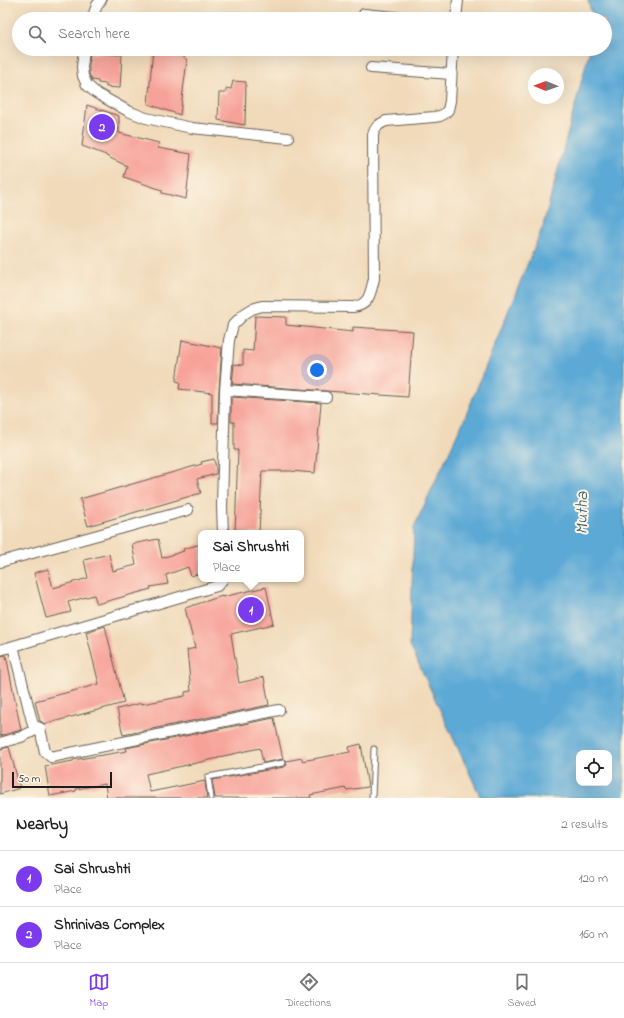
<!DOCTYPE html>
<style>
:root{--surface:#fff;--page:#f6f6f6;--text:#222;--muted:#767676;--line:#e0e0e0;--accent:#7c3aed}
body{margin:0;font-family:"Indie Flower",sans-serif;background:var(--page);color:var(--text)}
.controls{position:absolute;right:12px;bottom:12px;display:grid;overflow:hidden;border-radius:8px;box-shadow:0 4px 16px #0002}
.controls button{width:36px;height:36px;display:grid;place-items:center;padding:0;border:0;border-bottom:1px solid var(--line);background:var(--surface);color:var(--text);font:20px sans-serif}
.compass{position:absolute;left:528px;top:68px;width:36px;height:36px;border-radius:50%;background:var(--surface);box-shadow:0 4px 16px #0002;rotate:271deg}
.scale{position:absolute;left:12px;bottom:10px;width:100px;box-sizing:border-box;padding-left:4px;border:2px solid #1c1c1c;border-top:0;font-size:11px;line-height:14px;white-space:nowrap;color:#1c1c1c;-webkit-text-stroke:3px #fcf5e5;paint-order:stroke}
.you{position:absolute;left:317px;top:370px;width:14px;height:14px;margin:-10px;border:3px solid #fff;border-radius:50%;background:#1a73e8;box-shadow:0 0 0 6px #1a73e833}
.badge{display:grid;place-items:center;width:26px;height:26px;border-radius:50%;background:var(--accent);color:#fff;font-size:13px;font-weight:700}
.pin{position:absolute;translate:-50% -50%;border:2px solid #fff;box-shadow:0 1px 4px #0006}
.popup{position:absolute;left:198px;top:530px;width:106px;height:52px;box-sizing:border-box;display:grid;place-content:center;border-radius:8px;background:var(--surface);filter:drop-shadow(0 1px 3px #0005);font-size:13px;white-space:nowrap;color:var(--muted)}
.popup b{font-size:15px;color:var(--text)}
.popup::after{content:'';position:absolute;left:50%;top:100%;margin-left:-8px;border:8px solid transparent;border-top-color:var(--surface)}
.list{margin:0;padding:0;list-style:none}
h2{display:flex;justify-content:space-between;align-items:center;height:52px;margin:0;padding:0 16px;font-size:17px}
h2 small{font-size:13px;font-weight:400;color:var(--muted)}
.list li{display:grid;grid-template-columns:26px 1fr auto;gap:12px;align-items:center;box-sizing:border-box;height:56px;padding:0 16px;border-top:1px solid var(--line)}
.list b{display:block;font-size:15px;white-space:nowrap}
.list p{margin:0;font-size:13px;white-space:nowrap;color:var(--muted)}
.list em{font-size:13px;font-style:normal;color:var(--muted)}
.icon{flex:none;width:22px;height:22px;fill:none;stroke:currentColor;stroke-width:2;stroke-linecap:round;stroke-linejoin:round}
.map{position:relative;flex:none;width:624px;height:798px;overflow:hidden}
.search{position:absolute;background:var(--surface);box-shadow:0 4px 16px #0002;left:12px;right:12px;top:12px;height:44px;display:flex;align-items:center;gap:10px;box-sizing:border-box;padding:0 14px;border-radius:22px;color:var(--muted);font-size:15px}
.sheet{height:164px;background:var(--surface)}
nav{display:flex;justify-content:space-around;align-items:center;box-sizing:border-box;height:56px;border-top:1px solid var(--line);background:var(--surface);font-size:11px;color:var(--muted)}
nav a{display:grid;justify-items:center;gap:2px}
nav .on{color:var(--accent)}
.map>svg:first-child{display:block}
.water{fill:#5ca9d5;stroke:#3c6278;fill-rule:evenodd}
.building{fill:#f7a298}
.lines{fill:none;stroke-linecap:round;stroke-linejoin:round}
.lane-casing{stroke:#675e53;stroke-width:7}
.street-casing{stroke:#675e53;stroke-width:12}
.lane{stroke:#fff;stroke-width:5}
.street{stroke:#fff;stroke-width:10}
.labels{text-anchor:middle;stroke-width:4;stroke-linejoin:round;paint-order:stroke}
.water-label{font-size:17px;font-style:italic;fill:#395b6f;stroke:#fcf5e5}
</style>
<div class="map">
<svg width="624" height="798" viewBox="0 0 624 798">
<rect width="100%" height="100%" fill="#fcf5e5"/>
<filter id="ink" filterUnits="userSpaceOnUse"><feTurbulence type="fractalNoise" baseFrequency=".025" numOctaves="2"/><feDisplacementMap in="SourceGraphic" scale="8" xChannelSelector="R" yChannelSelector="G"/><feConvolveMatrix kernelMatrix="1 2 1 2 8 2 1 2 1" color-interpolation-filters="sRGB"/></filter>
<filter id="wash" filterUnits="userSpaceOnUse"><feTurbulence type="fractalNoise" baseFrequency=".012" numOctaves="4" result="noise"/><feDisplacementMap in="SourceGraphic" scale="16" xChannelSelector="R" yChannelSelector="G"/><feGaussianBlur stdDeviation="0.9" result="paint"/><feColorMatrix in="noise" values="0 0 0 0 0 0 0 0 0 0 0 0 0 0 0 0 0 1.4 0 .05"/><feComposite in="paint" operator="in"/></filter>
<g filter="url(#wash)">
<rect width="100%" height="100%" fill="#f1daba"/>
<!-- water -->
<path class="water" d="M 588,0 L 624,0 L 624,798 L 481,798 L 410,645 L 414,527 L 464,420 L 543,226 L 590,49 L 605,49 L 605,19 L 593,19 ZM 579,753 L 609,753 L 609,783 L 579,783 Z"/>
<g id="blocks">
<!-- building -->
<path class="building" d="M 153,49 L 175,49 L 187,60 L 180,115 L 148,104 Z
M 90,53 L 122,55 L 120,88 L 106,87 L 106,84 L 98,83 L 98,81 L 92,80 L 89,74 L 89,67 Z
M 233,81 L 246,82 L 245,125 L 218,120 L 219,93 L 226,93 L 226,88 L 231,89 Z
M 87,105 L 119,116 L 119,133 L 159,143 L 158,148 L 191,154 L 186,199 L 162,193 L 162,190 L 124,177 L 127,166 L 106,156 L 106,155 L 82,146 Z
M 255,316 L 286,317 L 286,325 L 353,332 L 353,327 L 413,331 L 408,397 L 232,384 L 234,364 L 243,365 L 243,350 L 253,351 Z
M 182,340 L 222,348 L 219,390 L 218,423 L 212,423 L 212,393 L 179,389 L 180,382 L 176,381 Z
M 231,397 L 321,403 L 315,473 L 290,471 L 262,471 L 259,533 L 235,533 L 238,450 L 234,450 L 234,422 L 231,422 Z
M 214,459 L 216,468 L 216,474 L 197,479 L 201,493 L 88,526 L 80,499 L 202,464 L 201,462 Z
M 158,539 L 162,558 L 184,551 L 183,549 L 201,544 L 201,573 L 191,576 L 188,567 L 166,575 L 168,584 L 150,587 L 151,589 L 97,604 L 94,595 L 68,602 L 71,612 L 46,618 L 34,573 L 48,569 L 53,588 L 88,578 L 84,560 L 109,554 L 113,571 L 136,565 L 132,544 Z
M 266,587 L 274,624 L 231,634 L 239,683 L 264,677 L 269,705 L 123,735 L 117,709 L 142,703 L 142,704 L 185,696 L 185,692 L 191,691 L 187,650 L 195,648 L 185,608 L 222,596 L 222,597 Z
M 105,626 L 124,703 L 45,724 L 40,721 L 35,701 L 99,684 L 86,632 Z
M 6,655 L 21,730 L 0,736 L 0,656 Z
M 274,718 L 283,759 L 263,763 L 260,748 L 219,757 L 219,758 L 146,774 L 150,792 L 205,781 L 207,798 L 107,798 L 105,784 L 76,789 L 76,791 L 50,796 L 45,766 L 73,761 L 73,760 L 127,751 L 126,748 Z
M 361,744 L 368,787 L 346,790 L 346,788 L 310,795 L 311,798 L 215,798 L 212,780 L 284,767 L 287,765 L 286,761 L 302,758 L 302,761 L 350,752 L 349,747 Z
M 9,747 L 20,788 L 0,794 L 0,749 Z"/>
</g>
</g>
<g filter="url(#ink)">
<use href="#blocks" fill-opacity="0" stroke="#675e53" stroke-width="1"/>
<g class="lines">
<defs>
<path id="lane" d="M 211,798 L 208,777 L 283,763
M 372,798 L 374,749"/>
<path id="street" d="M 364,14 L 415,19
M 92,19 L 97,5 L 101,0
M 456,19 L 458,0
M 84,49 L 82,67 L 83,76 L 87,85 L 96,93 L 128,111 L 146,118 L 192,128 L 288,138
M 371,68 L 451,74
M 225,390 L 326,397
M 223,533 L 222,507 L 225,390 L 229,340 L 233,325 L 244,314 L 252,309 L 262,306 L 353,307 C 370,305 370,293 374,279 L 373,135 C 375,127 379,124 386,121 L 434,117 L 440,116 L 444,114 L 448,110 L 450,101 L 453,49
M 0,562 L 188,510
M 13,646 L 33,725 L 40,728 L 45,752 L 51,757 L 279,710
M 0,650 L 217,586 L 223,579
M 0,743 L 21,737 L 40,728"/>
</defs>
<!-- lane casing -->
<use href="#lane" class="lane-casing"/>
<!-- street casing -->
<use href="#street" class="street-casing"/>
<!-- lane -->
<use href="#lane" class="lane"/>
<!-- street -->
<use href="#street" class="street"/>
</g>
</g>
<g class="labels">
<!-- water labels -->
<g class="water-label">
<text transform="translate(581 513) rotate(-90)" y="6">Mutha</text>
</g>
</g>
</svg>
<div class="controls">
<button><svg class="icon" aria-label="locate" viewBox="0 0 24 24"><circle cx="12" cy="12" r="6"/><path d="M12 2v4M12 18v4M2 12h4M18 12h4"/></svg></button>
</div>
<svg class="compass" viewBox="-18 -18 36 36"><path d="M0-13l5 13h-10z" fill="#e53935"/><path d="M0 13l5-13h-10z" fill="#767676"/></svg>
<div class="scale">50 m</div>
<div class="you"></div>
<div class="pin badge" style="left:251px;top:610px">1</div>
<div class="popup"><b>Sai Shrushti</b>Place</div>
<div class="pin badge" style="left:102px;top:127px">2</div>
<div class="search"><svg class="icon" aria-label="search" viewBox="0 0 24 24"><circle cx="10" cy="10" r="6"/><path d="M15 15l6 6"/></svg>Search here</div>
</div>
<section class="sheet">
<h2>Nearby<small>2 results</small></h2>
<ul class="list">
<li><span class="badge">1</span><div><b>Sai Shrushti</b><p>Place</p></div><em>120 m</em></li>
<li><span class="badge">2</span><div><b>Shrinivas Complex</b><p>Place</p></div><em>160 m</em></li>
</ul>
</section>
<nav>
<a class="on"><svg class="icon" aria-label="map" viewBox="0 0 24 24"><path d="M3 6l6-2 6 2 6-2v14l-6 2-6-2-6 2zM9 4v14M15 6v14"/></svg>Map</a>
<a><svg class="icon" aria-label="directions" viewBox="0 0 24 24"><path d="M12 3l9 9-9 9-9-9zM9 14v-3h6M13 9l2 2-2 2"/></svg>Directions</a>
<a><svg class="icon" aria-label="saved" viewBox="0 0 24 24"><path d="M7 4h10v16l-5-4-5 4z"/></svg>Saved</a>
</nav>
